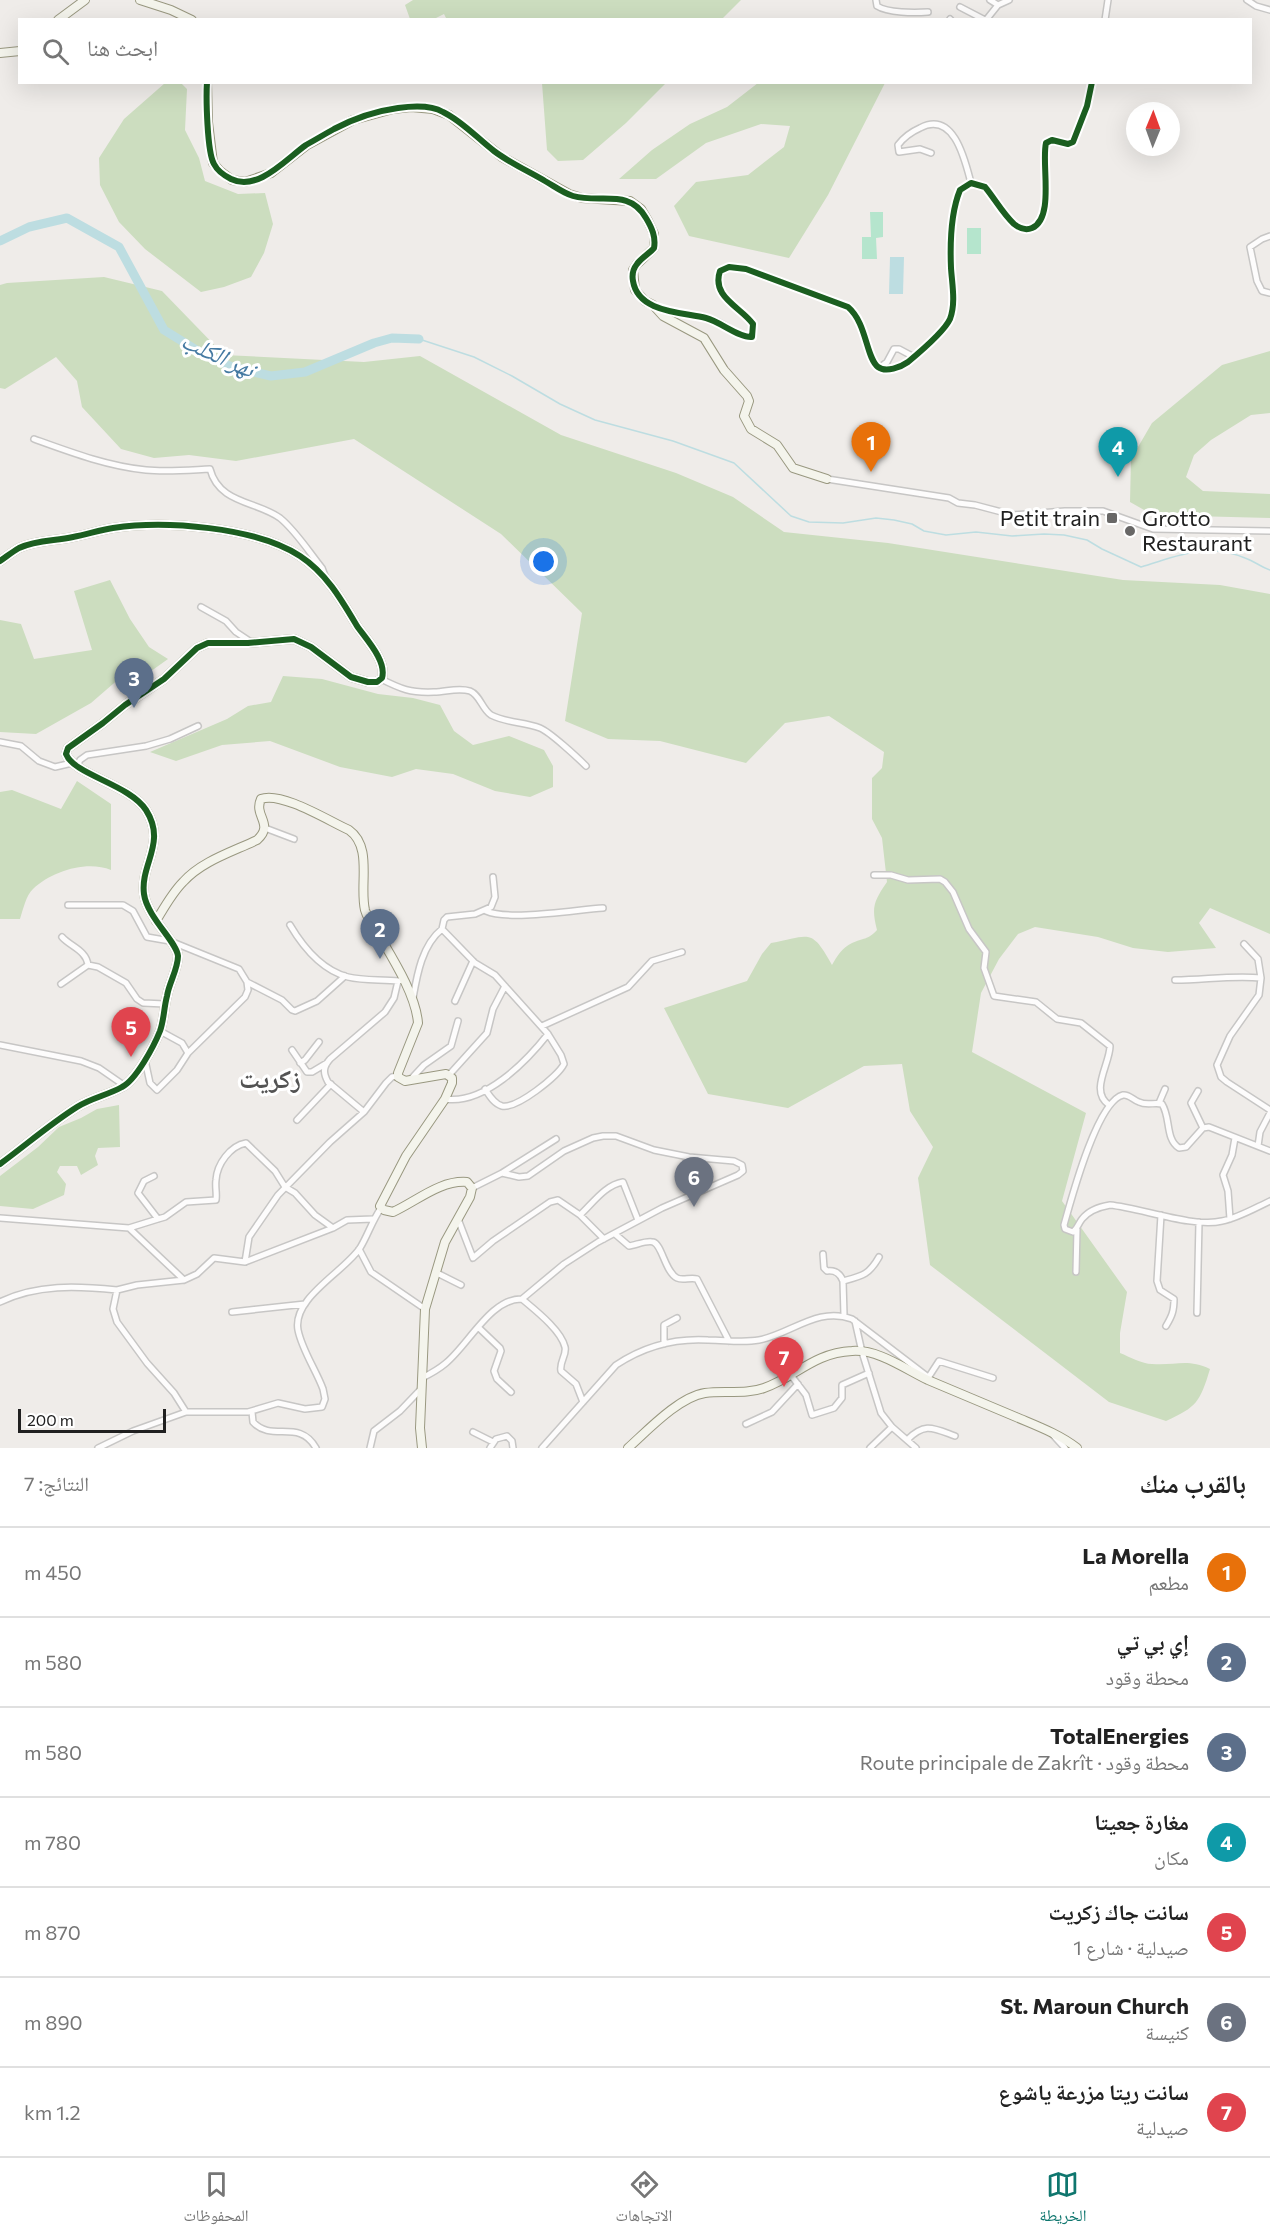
<!DOCTYPE html>
<html lang="ar">
<meta charset="utf-8">
<style>
:root{--surface:#fff;--page:#f6f6f6;--text:#222;--muted:#767676;--line:#e0e0e0;--accent:#0f766e}
body{margin:0;font-family:Commissioner,"Noto Naskh Arabic",sans-serif;background:var(--page);color:var(--text);direction:rtl}
.compass{position:absolute;left:1126px;top:102px;width:54px;height:54px;border-radius:50%;background:var(--surface);box-shadow:0 6px 24px #0002;rotate:1deg}
.scale{position:absolute;left:18px;bottom:15px;width:148px;box-sizing:border-box;padding-left:6px;border:3px solid #202020;border-top:0;font-size:16px;line-height:21px;white-space:nowrap;color:#202020;-webkit-text-stroke:4px #fff;paint-order:stroke}
.you{position:absolute;left:544px;top:562px;width:21px;height:21px;margin:-15px;border:4px solid #fff;border-radius:50%;background:#1a73e8;box-shadow:0 0 0 9px #1a73e833}
.badge{display:grid;place-items:center;width:39px;height:39px;border-radius:50%;background:var(--accent);color:#fff;font-size:20px;font-weight:700}
.pin{position:absolute;translate:-50% -50px;filter:drop-shadow(0 2px 3px #0008)}
.pin::after{content:'';position:absolute;top:32px;width:21px;height:18px;background:inherit;clip-path:polygon(0 0,100% 0,50% 100%)}
.list{margin:0;padding:0;list-style:none}
h2{display:flex;justify-content:space-between;align-items:center;height:78px;margin:0;padding:0 24px;font-size:26px}
h2 small{font-size:20px;font-weight:400;color:var(--muted)}
.list li{display:grid;grid-template-columns:39px 1fr auto;gap:18px;align-items:center;box-sizing:border-box;height:90px;padding:0 24px;border-top:2px solid var(--line)}
.list b{display:block;font-size:22px;white-space:nowrap}
.list p{margin:0;font-size:20px;white-space:nowrap;color:var(--muted)}
.list em{font-size:20px;font-style:normal;color:var(--muted)}
.icon{flex:none;width:33px;height:33px;fill:none;stroke:currentColor;stroke-width:2;stroke-linecap:round;stroke-linejoin:round}
.map{position:relative;flex:none;width:1270px;height:1448px;overflow:hidden;direction:ltr}
.search{position:absolute;background:var(--surface);box-shadow:0 6px 24px #0002;left:18px;right:18px;top:18px;height:66px;display:flex;align-items:center;gap:15px;box-sizing:border-box;padding:0 21px;border-radius:0px;color:var(--muted);font-size:22px}
.sheet{height:708px;background:var(--surface)}
nav{display:flex;justify-content:space-around;align-items:center;box-sizing:border-box;height:84px;border-top:2px solid var(--line);background:var(--surface);font-size:16px;color:var(--muted)}
nav a{display:grid;justify-items:center;gap:3px}
nav .on{color:var(--accent)}
.map>svg:first-child{display:block}
.forest{fill:#ccddbf}
.pitch{fill:#b5e5cd}
.water{fill:#bddde1}
.lines{fill:none;stroke-linecap:round;stroke-linejoin:round}
.stream{stroke:#bddde1;stroke-width:1.5}
.river{stroke:#bddde1;stroke-width:9}
.street-casing{stroke:#c7c6c5;stroke-width:8}
.secondary-casing{stroke:#999880;stroke-width:10}
.street{stroke:#fdfcfc;stroke-width:5}
.secondary{stroke:#f4f4ec;stroke-width:8}
.cycleway-casing{stroke:#fff;stroke-width:10}
.cycleway{stroke:#1b5e20;stroke-width:6}
.poi-dot{fill:#686766;stroke:#fff;stroke-width:2}
.labels{text-anchor:middle;stroke-width:6;stroke-linejoin:round;paint-order:stroke}
.poi-label{font-size:22px;fill:#202020;stroke:#fff;text-anchor:end}
.water-label{font-size:24px;font-style:italic;fill:#457aa2;stroke:#fff}
.quarter-label{font-size:26px;font-weight:bold;fill:#535353;stroke:#fff}
</style>
<div class="map">
<svg width="1270" height="1448" viewBox="0 0 1270 1448">
<rect width="100%" height="100%" fill="#efece9"/>
<!-- forest -->
<path class="forest" d="M 413,0 L 741,0 L 722,19 L 447,20 L 444,14 L 434,19 L 410,19 L 405,5 Z
M 165,83 L 181,83 L 187,89 L 185,130 L 199,158 L 205,181 L 238,194 L 265,193 L 273,224 L 264,253 L 251,277 L 224,287 L 201,292 L 145,249 L 119,222 L 100,185 L 99,158 L 124,119 Z
M 542,83 L 542,82 L 666,83 L 626,123 L 583,160 L 558,161 L 547,150 Z
M 758,83 L 885,83 L 828,195 L 789,258 L 689,236 L 674,206 L 696,182 L 748,175 L 784,147 L 790,126 L 761,124 L 706,143 L 656,179 L 619,179 L 652,150 L 690,124 L 727,107 Z
M 104,277 L 162,291 L 224,355 L 364,362 L 420,356 L 561,435 L 676,473 L 733,497 L 784,532 L 888,543 L 1123,580 L 1220,585 L 1270,594 L 1270,934 L 1210,908 L 1199,923 L 1216,948 L 1168,952 L 1133,948 L 1098,937 L 1035,927 L 1018,934 L 999,959 L 981,993 L 972,1052 L 1086,1113 L 1062,1201 L 1127,1292 L 1120,1333 L 1120,1353 C 1130,1357 1142,1364 1152,1364 C 1175,1366 1187,1358 1210,1369 C 1200,1402 1197,1407 1166,1421 L 1109,1402 L 930,1265 L 918,1178 L 933,1147 L 910,1111 L 902,1064 L 864,1066 L 788,1108 L 708,1094 L 664,1008 L 747,981 L 762,954 L 771,943 C 810,936 811,927 832,965 C 837,956 842,948 852,943 C 863,938 868,940 877,930 C 871,907 874,901 887,882 L 882,838 L 872,819 L 872,778 L 882,768 L 884,752 L 829,716 L 785,723 L 746,763 L 660,741 L 608,739 L 565,721 L 582,613 L 501,534 L 354,439 L 236,461 L 189,455 L 154,458 L 121,449 L 82,407 L 77,381 L 56,357 L 5,389 L 0,388 L 0,285 L 7,283 Z
M 1270,351 L 1270,413 L 1251,415 L 1211,440 L 1194,455 L 1186,477 L 1203,491 L 1270,494 L 1270,518 L 1153,515 L 1130,502 L 1131,459 L 1152,423 L 1222,365 Z
M 110,580 L 130,619 L 149,647 L 168,659 L 147,674 L 128,671 L 91,703 L 36,734 L 0,732 L 0,620 L 21,624 L 34,659 L 92,650 L 74,591 Z
M 283,676 L 322,679 L 378,694 L 413,698 L 440,705 L 454,731 L 473,745 L 509,736 L 544,750 L 553,766 L 553,787 L 530,797 L 495,791 L 453,774 L 416,769 L 392,777 L 340,767 L 270,741 L 222,745 L 176,761 L 150,752 L 227,719 L 248,706 L 271,702 Z
M 77,781 L 111,804 L 111,870 C 87,860 52,871 33,889 C 26,895 23,910 20,919 L 0,919 L 0,792 L 12,790 L 61,809 Z
M 119,1105 L 120,1147 L 98,1148 L 95,1156 L 98,1165 L 81,1175 L 77,1166 L 60,1166 L 57,1172 L 66,1184 L 64,1195 L 33,1209 L 0,1206 L 0,1176 L 38,1147 L 59,1127 L 81,1118 L 97,1109 Z"/>
<!-- pitch -->
<path class="pitch" d="M 870,212 L 883,212 L 883,237 L 876,238 L 877,259 L 862,259 L 862,237 L 871,237 Z
M 967,228 L 981,228 L 981,254 L 967,254 Z"/>
<!-- water -->
<path class="water" d="M 890,257 L 904,257 L 903,294 L 889,294 Z"/>
<g class="lines">
<!-- stream -->
<path class="stream" d="M 419,339 L 474,357 L 512,376 L 560,404 L 595,420 L 673,441 L 734,463 L 791,516 L 809,522 L 843,523 L 876,518 L 894,520 L 912,524 L 924,531 L 946,535 L 976,532 L 1012,536 L 1044,534 L 1064,535 L 1087,540 L 1102,549 L 1141,567 C 1178,556 1206,542 1245,558 C 1254,561 1261,567 1270,570"/>
<!-- river -->
<path class="river" d="M 0,241 L 29,227 L 67,218 L 119,247 L 164,330 L 198,351 L 232,367 L 271,376 L 305,372 L 374,343 L 392,338 L 419,339"/>
<defs>
<path id="street" d="M 876,0 L 877,6 C 888,13 914,13 928,12
M 990,0 L 998,5
M 1247,0 L 1256,6 L 1270,10
M 960,7 L 985,20
M 950,19 L 951,20
M 986,20 L 998,5 L 1009,0
M 1105,20 L 1108,0
M 931,153 L 920,149 L 899,152 L 898,145 C 904,137 911,132 920,128 C 954,110 965,160 971,183
M 1270,236 L 1262,239 L 1250,247 L 1257,281 L 1262,291 L 1270,293
M 654,306 C 675,314 698,314 718,322 C 730,327 740,338 752,337 L 753,324 C 741,307 711,297 720,271 L 729,267 L 746,269 L 848,307 C 867,323 863,351 879,368 C 894,372 906,364 916,355 C 927,345 941,335 948,322 C 957,306 952,285 951,268 C 950,244 951,212 960,190 L 971,183 L 985,187 C 995,199 1003,214 1014,224 C 1019,228 1025,231 1032,228 C 1055,218 1041,163 1046,143 L 1052,140 L 1068,144 L 1073,142 L 1087,106 L 1092,82
M 879,368 L 887,362 L 894,349 L 899,349 L 914,357
M 34,439 C 70,452 107,466 146,470 C 167,472 189,470 210,469 C 219,504 257,501 280,518 C 296,531 309,552 322,568 L 325,576
M 827,479 L 949,498 L 958,503 L 975,505 L 1013,515 L 1065,511 L 1103,511 L 1153,529 L 1270,531
M 201,607 L 226,621 L 236,632 L 251,642
M 381,679 C 401,689 410,693 434,692 C 446,692 458,687 470,691 C 480,695 482,709 491,715 C 507,723 524,722 540,728 C 550,732 578,758 586,766
M 0,742 L 21,746 L 39,761 L 55,767 L 72,763
M 77,766 L 80,760 L 87,755 L 146,746 L 170,739 L 198,726
M 265,828 L 294,839
M 874,875 L 891,875 L 908,880 L 940,879 L 945,882 L 953,892 L 969,929 L 986,952 L 984,968 L 994,996 L 1036,1002 L 1057,1019 L 1081,1023 L 1110,1046 C 1110,1064 1089,1091 1109,1105
M 68,905 L 123,905 L 133,911 L 147,937 L 170,941 L 239,969 L 247,982 L 248,990 L 245,997 L 188,1053
M 486,911 C 509,921 574,910 603,908
M 290,925 C 303,947 321,970 348,977 C 364,981 382,979 399,981
M 442,929 L 444,920 L 447,917 L 475,914 L 491,907 L 495,897 L 493,877
M 62,937 C 71,947 86,950 88,965
M 1244,944 L 1258,959 L 1261,978
M 1175,980 C 1204,980 1233,975 1261,978 L 1259,995 L 1230,1036 L 1217,1065 L 1221,1077 L 1227,1082 L 1270,1110
M 247,982 L 282,1000 L 292,1010 L 295,1011 L 317,1001 L 345,976
M 61,984 L 88,965 L 98,967 L 126,983 L 137,999 L 143,1003 L 165,1004
M 413,998 C 417,975 422,945 442,929 L 475,963 L 495,975 L 548,1034 C 526,1062 484,1105 445,1099
M 455,1001 L 473,961
M 542,1026 L 628,987 L 652,961 L 682,952
M 0,1045 L 81,1061 L 99,1068 L 125,1086
M 292,1050 L 307,1072 L 312,1072 L 327,1063
M 145,1060 L 150,1083 L 157,1090 L 177,1070 L 188,1053 L 182,1043 L 160,1031
M 300,1063 L 305,1060 L 319,1042
M 449,1075 L 487,1033 L 493,1009 L 505,986
M 411,1079 L 424,1065 L 451,1046 L 458,1021
M 485,1089 C 489,1095 494,1104 502,1106 C 517,1109 558,1076 564,1064 L 561,1055 L 548,1034
M 1198,1091 L 1191,1103 L 1203,1128
M 1159,1103 L 1165,1089
M 364,1112 L 328,1082 C 323,1073 323,1067 330,1059 L 385,1012 L 394,998 L 398,981
M 297,1120 L 331,1084
M 1203,1128 L 1186,1147 L 1179,1148 C 1165,1139 1171,1118 1162,1104 C 1154,1102 1147,1106 1139,1102 C 1133,1100 1129,1094 1123,1095 C 1097,1101 1071,1200 1064,1225 L 1065,1229 L 1073,1232 C 1078,1228 1078,1224 1082,1219 C 1089,1210 1099,1207 1110,1205 C 1141,1208 1193,1228 1222,1221 C 1238,1218 1255,1208 1270,1201
M 1203,1128 L 1209,1127 L 1270,1151
M 1258,1146 L 1260,1132 L 1270,1113
M 502,1173 L 556,1139
M 154,1176 L 144,1181 L 138,1193 L 158,1219 L 129,1228 L 184,1280 L 137,1285 L 117,1290 L 113,1309 L 117,1322 L 147,1363 L 174,1393 L 186,1412
M 472,1188 L 502,1173 L 519,1177 L 528,1176 L 564,1151 L 593,1138 L 603,1136 L 616,1136 L 654,1150 L 689,1157 L 734,1161 L 742,1165 L 743,1171 L 738,1175 L 662,1208 L 598,1242 L 564,1264 L 522,1299
M 1161,1215 L 1157,1281 L 1160,1290 L 1174,1299 C 1174,1311 1172,1316 1166,1326
M 0,1218 L 129,1228
M 158,1219 L 165,1217 L 186,1202 L 216,1200 C 217,1193 215,1187 216,1180 C 217,1164 230,1146 246,1143 L 275,1171 L 285,1187 L 295,1193 L 315,1215 L 333,1228 L 347,1220 L 373,1219
M 458,1219 L 473,1258 L 493,1241 L 550,1202 L 558,1200 L 580,1215
M 1230,1219 L 1228,1191 L 1223,1175 L 1232,1155 L 1235,1138
M 615,1234 L 629,1246 C 636,1245 647,1240 653,1242 C 662,1244 665,1272 677,1278 C 683,1281 690,1277 697,1279 L 729,1341
M 604,1239 L 580,1215 C 593,1203 605,1185 623,1182 L 638,1220
M 359,1249 L 371,1272 L 425,1309
M 823,1254 L 824,1268 L 827,1271 C 835,1270 840,1273 843,1281
M 245,1262 L 249,1237 L 278,1195 L 330,1142 L 364,1112 L 386,1083 L 392,1077 L 398,1076
M 435,1272 L 461,1285
M 1076,1272 L 1077,1229
M 184,1280 L 197,1274 L 214,1258 L 245,1262 L 333,1228
M 0,1302 C 37,1284 77,1286 117,1290
M 232,1312 L 305,1304
M 1197,1313 L 1199,1222
M 844,1315 L 843,1281 C 862,1276 869,1275 879,1257
M 855,1321 L 862,1352 L 881,1413 L 892,1427 L 916,1448
M 479,1328 L 500,1348 L 501,1351 L 494,1371 L 497,1379 L 511,1392
M 664,1344 L 664,1325 L 677,1318
M 790,1374 L 806,1395 L 812,1415 L 834,1408 L 842,1398 L 842,1385 L 869,1373
M 422,1378 C 430,1374 439,1369 446,1363 C 469,1344 491,1298 522,1299 C 535,1310 561,1330 565,1347 C 567,1355 559,1362 561,1371 L 576,1384 L 583,1402
M 928,1378 L 939,1361 L 993,1378
M 252,1412 L 253,1422 C 272,1443 299,1418 316,1448
M 746,1424 L 772,1412 L 798,1384
M 473,1432 L 493,1442
M 1053,1435 L 1065,1448
M 907,1440 C 925,1422 933,1428 955,1436
M 98,1448 L 133,1431 L 186,1412 L 248,1412 L 278,1403 L 305,1409 L 322,1407 L 325,1399 L 323,1389 C 316,1370 302,1350 298,1330 C 292,1298 344,1272 360,1248 C 368,1235 372,1221 381,1208
M 370,1448 L 374,1431 L 400,1411 L 421,1389
M 490,1448 L 496,1439 L 507,1436 L 512,1441 L 513,1448
M 542,1448 L 616,1365 C 643,1347 675,1338 708,1340 C 726,1340 742,1343 759,1340 C 791,1334 818,1306 852,1319 L 928,1377
M 870,1448 L 892,1427"/>
<path id="secondary" d="M 140,0 L 171,10 L 192,20
M 58,20 L 85,0
M 0,53 L 20,51
M 207,82 L 208,122 L 213,163 L 220,171 L 232,180 L 245,182 L 271,173 L 307,145 L 353,120 L 393,109 L 411,107 L 433,109 L 449,115 L 502,157 L 569,194 L 582,198 L 630,201 L 641,209 L 648,221 L 654,234 L 654,248 L 637,264 L 633,270 L 635,290 L 645,301 L 653,305 L 663,316 L 704,338 L 724,370 L 747,396 L 749,401 L 744,416 L 751,429 L 777,445 L 793,468 L 827,479
M 0,561 C 6,557 12,552 19,548 C 36,540 55,541 73,537 C 86,535 99,530 113,528 C 165,520 255,527 300,556 C 326,573 341,599 357,626 C 366,639 387,661 382,678 L 377,682 L 368,682 L 351,677 L 311,647 L 294,639 L 248,643 L 208,643 L 197,648 L 164,679 L 125,705 L 103,723 L 68,748 L 66,754 C 74,775 129,784 146,810 C 167,843 140,864 144,894 C 147,917 177,942 178,956 C 178,969 169,983 167,996 C 164,1007 164,1020 160,1031 C 154,1046 136,1080 122,1087 C 108,1095 91,1098 77,1107 C 50,1124 26,1145 0,1164
M 156,921 C 164,908 172,893 183,882 C 202,861 232,852 257,840 C 275,824 253,816 261,799 C 281,791 329,821 349,830 C 373,847 359,885 365,910 C 368,921 377,932 383,942 C 396,964 416,997 418,1023 L 398,1073 L 398,1077 L 405,1081 L 446,1074 L 452,1078 L 452,1083 L 445,1099 L 406,1156 L 380,1206 L 384,1210 L 393,1212 C 417,1201 440,1180 467,1182 L 472,1188 L 470,1197 L 445,1242 L 425,1309 L 420,1428 L 422,1448
M 628,1448 C 648,1430 679,1397 705,1393 C 725,1390 745,1395 764,1388 C 796,1377 813,1353 852,1351 C 878,1349 905,1369 928,1380 C 957,1392 987,1405 1016,1417 C 1037,1426 1059,1434 1077,1448"/>
</defs>
<!-- street casing -->
<use href="#street" class="street-casing"/>
<!-- secondary casing -->
<use href="#secondary" class="secondary-casing"/>
<!-- street -->
<use href="#street" class="street"/>
<!-- secondary -->
<use href="#secondary" class="secondary"/>
<defs>
<path id="cycleway" d="M 207,82 C 206,98 207,152 214,164 C 217,170 225,176 231,179 C 258,192 286,159 306,145 C 315,140 325,134 334,129 C 353,119 376,111 398,108 C 412,106 431,105 443,112 C 462,121 477,138 494,151 C 510,163 528,171 545,181 C 554,186 563,193 573,196 C 601,204 629,188 646,218 C 652,228 656,237 654,248 C 649,254 641,258 637,264 C 633,269 632,276 633,281 C 638,313 683,312 706,318 C 721,322 739,338 752,337 L 753,324 C 741,307 711,297 720,271 L 729,267 L 746,269 L 848,307 C 867,323 866,358 878,367 C 886,373 901,367 908,362 C 920,352 944,332 950,319 C 956,303 952,284 951,268 C 950,244 951,212 960,190 L 971,183 L 985,187 C 995,199 1003,214 1014,224 C 1019,228 1025,231 1032,228 C 1055,218 1041,163 1046,143 L 1052,140 L 1068,144 L 1073,142 L 1087,106 L 1092,82
M 0,561 C 6,557 12,552 19,548 C 36,540 55,541 73,537 C 86,535 99,530 113,528 C 165,520 255,527 300,556 C 326,573 341,599 357,626 C 366,639 387,661 382,678 L 377,682 L 368,682 L 351,677 L 311,647 L 294,639 L 248,643 L 208,643 L 197,648 L 164,679 L 125,705 L 103,723 L 68,748 L 66,754 C 74,775 129,784 146,810 C 167,843 140,864 144,894 C 147,917 177,942 178,956 C 178,969 169,983 167,996 C 164,1007 164,1020 160,1031 C 154,1046 136,1080 122,1087 C 108,1095 91,1098 77,1107 C 50,1124 26,1145 0,1164"/>
</defs>
<!-- cycleway casing -->
<use href="#cycleway" class="cycleway-casing"/>
<!-- cycleway -->
<use href="#cycleway" class="cycleway"/>
</g>
<!-- markers -->
<g class="poi-dot">
<rect x="1106" y="512" width="12" height="12" rx="3"/>
<circle cx="1130" cy="531" r="6"/>
</g>
<g class="labels">
<!-- poi labels -->
<g class="poi-label">
<text x="1100" y="526">Petit train</text>
<text x="1142" y="526" text-anchor="start">Grotto<tspan x="1142" dy="25">Restaurant</tspan></text>
</g>
<!-- water labels -->
<g class="water-label">
<text transform="translate(218 355) rotate(24)" y="8">نهر الكلب</text>
</g>
<!-- quarter labels -->
<g class="quarter-label">
<text x="270" y="1088">زكريت</text>
</g>
</g>
</svg>
<svg class="compass" viewBox="-18 -18 36 36"><path d="M0-13l5 13h-10z" fill="#e53935"/><path d="M0 13l5-13h-10z" fill="#767676"/></svg>
<div class="scale">200 m</div>
<div class="you"></div>
<div class="pin badge" style="left:871px;top:472px;background:#e8710a">1</div>
<div class="pin badge" style="left:380px;top:959px;background:#5c6f8a">2</div>
<div class="pin badge" style="left:134px;top:708px;background:#5c6f8a">3</div>
<div class="pin badge" style="left:1118px;top:477px;background:#0f9aa8">4</div>
<div class="pin badge" style="left:131px;top:1057px;background:#e0444e">5</div>
<div class="pin badge" style="left:694px;top:1207px;background:#6b7280">6</div>
<div class="pin badge" style="left:784px;top:1387px;background:#e0444e">7</div>
<div class="search"><svg class="icon" aria-label="search" viewBox="0 0 24 24"><circle cx="10" cy="10" r="6"/><path d="M15 15l6 6"/></svg>ابحث هنا</div>
</div>
<section class="sheet">
<h2>بالقرب منك<small>النتائج: 7</small></h2>
<ul class="list">
<li><span class="badge" style="background:#e8710a">1</span><div><b>La Morella</b><p>مطعم</p></div><em>450 m</em></li>
<li><span class="badge" style="background:#5c6f8a">2</span><div><b>إي بي تي</b><p>محطة وقود</p></div><em>580 m</em></li>
<li><span class="badge" style="background:#5c6f8a">3</span><div><b>TotalEnergies</b><p>محطة وقود · Route principale de Zakrît</p></div><em>580 m</em></li>
<li><span class="badge" style="background:#0f9aa8">4</span><div><b>مغارة جعيتا</b><p>مكان</p></div><em>780 m</em></li>
<li><span class="badge" style="background:#e0444e">5</span><div><b>سانت جاك زكريت</b><p>صيدلية · شارع 1</p></div><em>870 m</em></li>
<li><span class="badge" style="background:#6b7280">6</span><div><b>St. Maroun Church</b><p>كنيسة</p></div><em>890 m</em></li>
<li><span class="badge" style="background:#e0444e">7</span><div><b>سانت ريتا مزرعة ياشوع</b><p>صيدلية</p></div><em>1.2 km</em></li>
</ul>
</section>
<nav>
<a class="on"><svg class="icon" aria-label="map" viewBox="0 0 24 24"><path d="M3 6l6-2 6 2 6-2v14l-6 2-6-2-6 2zM9 4v14M15 6v14"/></svg>الخريطة</a>
<a><svg class="icon" aria-label="directions" viewBox="0 0 24 24"><path d="M12 3l9 9-9 9-9-9zM9 14v-3h6M13 9l2 2-2 2"/></svg>الاتجاهات</a>
<a><svg class="icon" aria-label="saved" viewBox="0 0 24 24"><path d="M7 4h10v16l-5-4-5 4z"/></svg>المحفوظات</a>
</nav>
